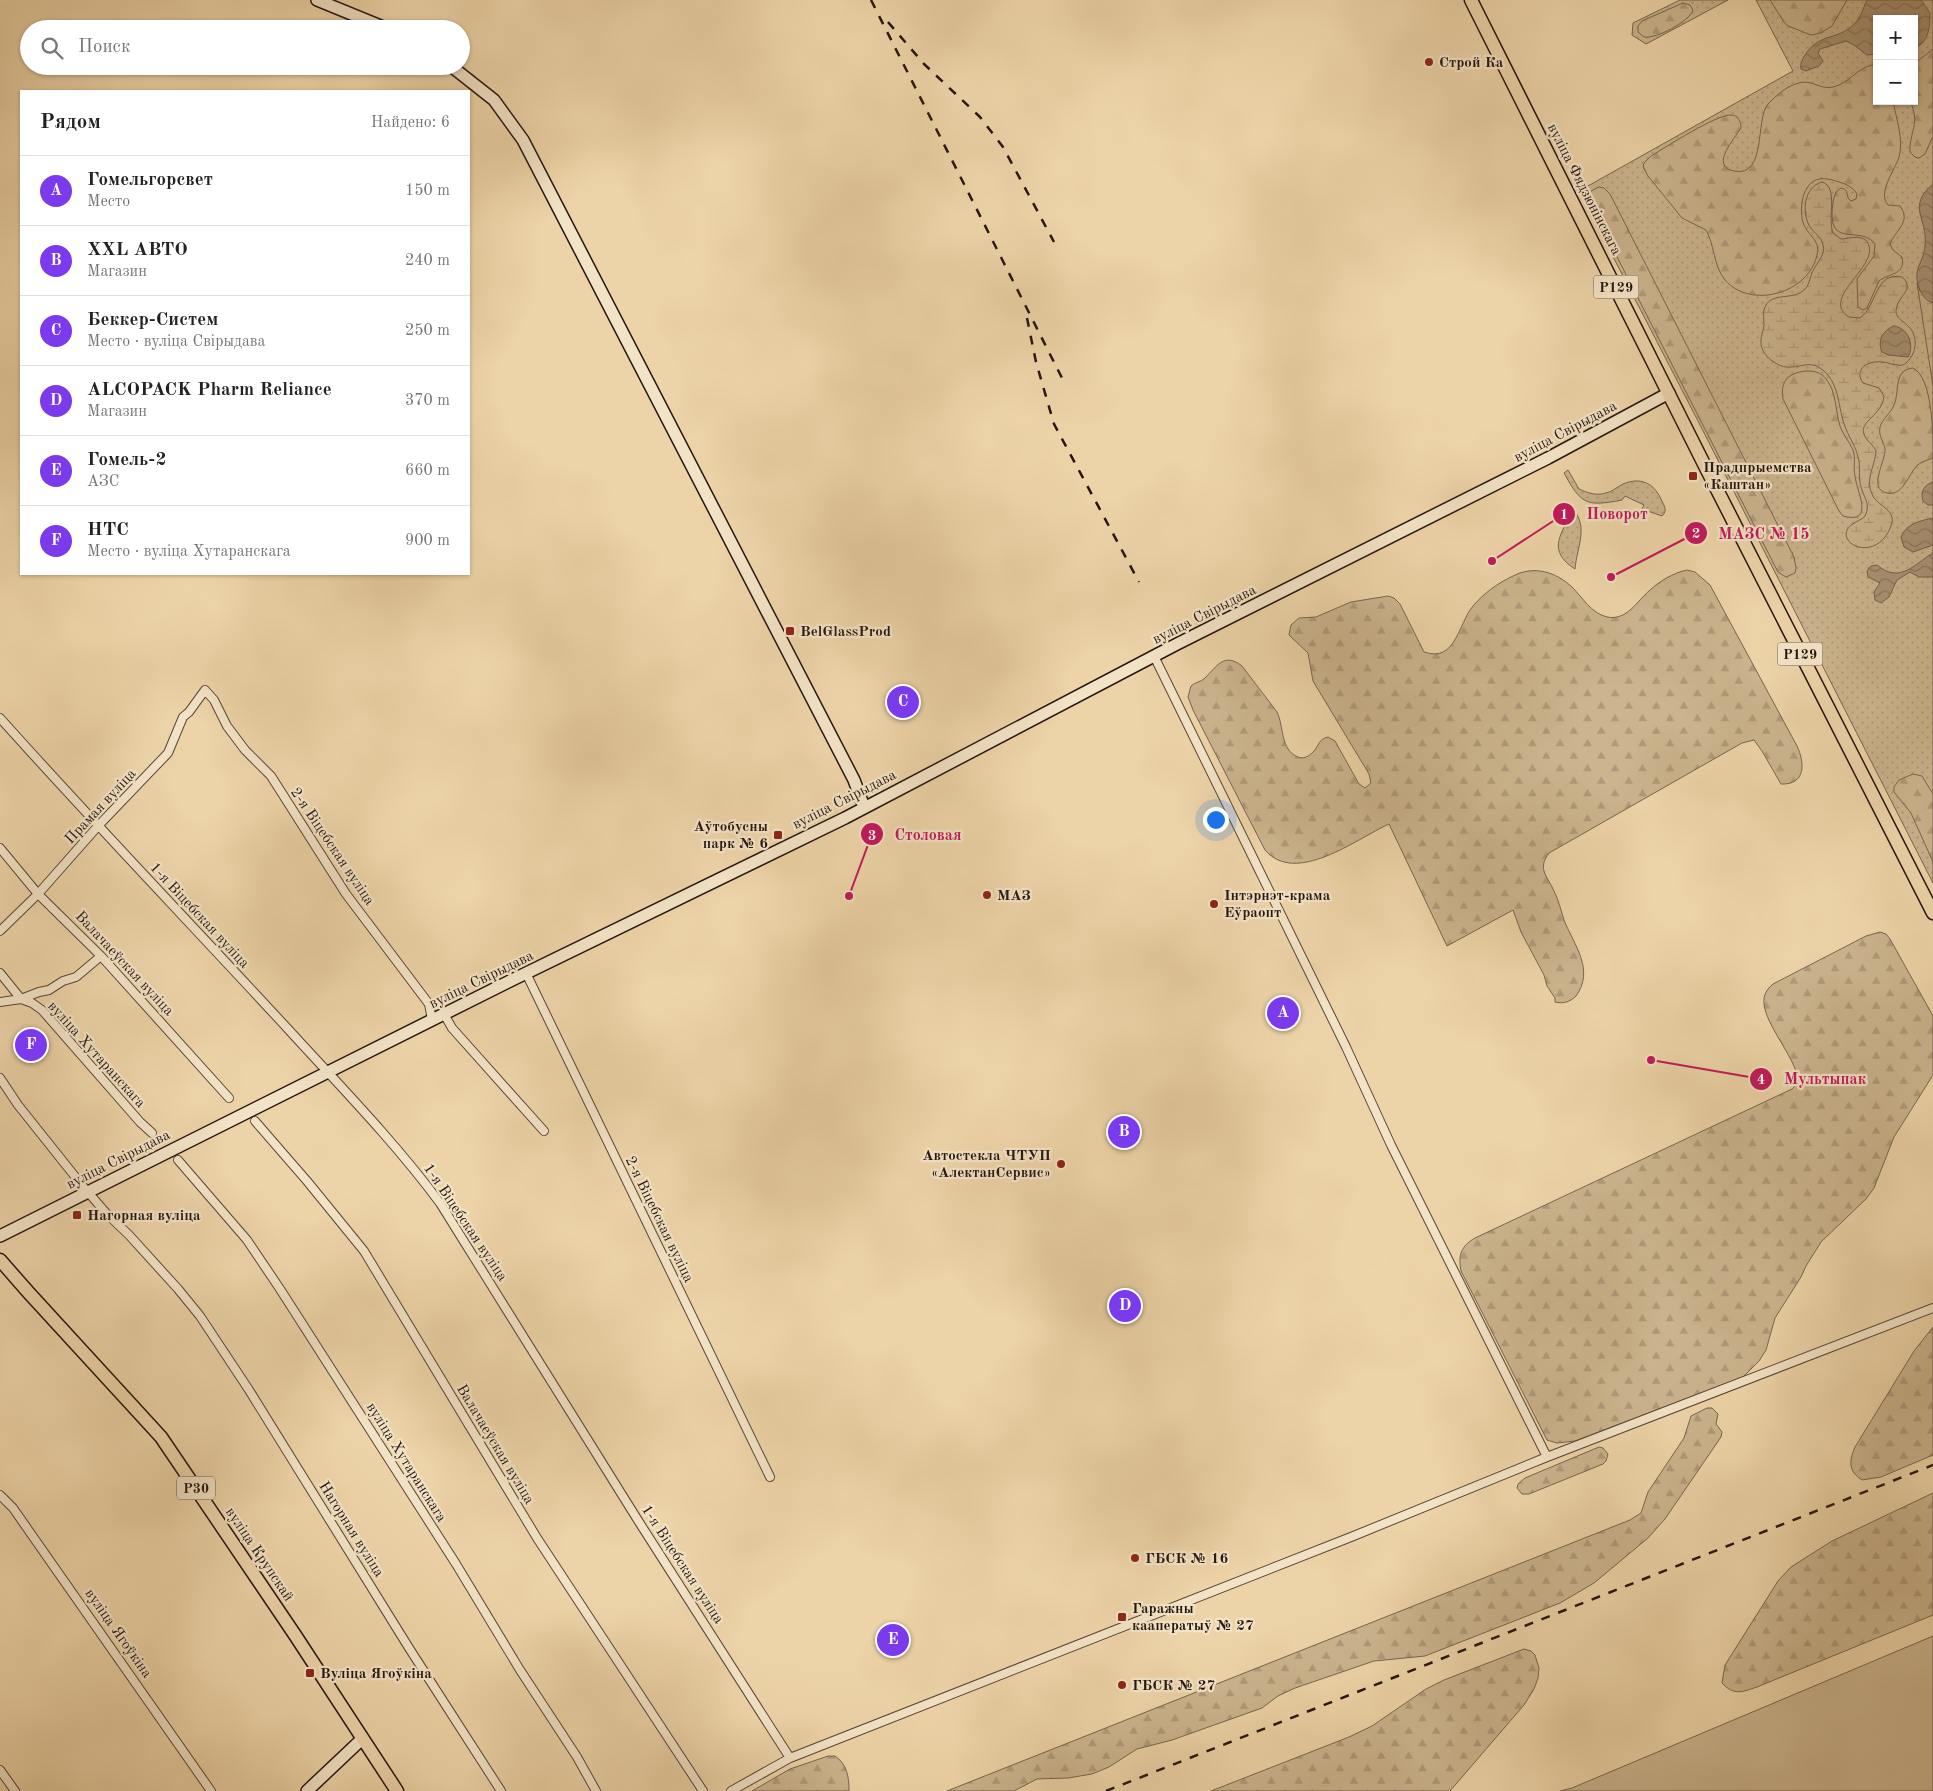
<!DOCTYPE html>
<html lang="ru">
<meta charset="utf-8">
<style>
:root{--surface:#fff;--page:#f2f2f2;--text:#222;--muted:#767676;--line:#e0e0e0;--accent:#7c3aed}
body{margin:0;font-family:"Old Standard TT",serif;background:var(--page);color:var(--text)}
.controls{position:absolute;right:15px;top:15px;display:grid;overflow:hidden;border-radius:0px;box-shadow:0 1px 4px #0004}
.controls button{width:45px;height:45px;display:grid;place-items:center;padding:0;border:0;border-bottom:1px solid var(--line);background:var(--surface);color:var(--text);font:25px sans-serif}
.you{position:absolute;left:1215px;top:819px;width:18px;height:18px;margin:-12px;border:4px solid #fff;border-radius:50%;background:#1a73e8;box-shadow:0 0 0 8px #1a73e833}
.badge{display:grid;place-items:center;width:32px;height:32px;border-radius:50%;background:var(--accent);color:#fff;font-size:16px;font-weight:700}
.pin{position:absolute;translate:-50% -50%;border:2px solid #fff;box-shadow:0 1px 5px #0006}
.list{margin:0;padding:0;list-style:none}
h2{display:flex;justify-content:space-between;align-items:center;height:65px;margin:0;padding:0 20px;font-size:21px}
h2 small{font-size:16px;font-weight:400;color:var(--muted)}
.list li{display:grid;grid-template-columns:32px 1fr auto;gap:15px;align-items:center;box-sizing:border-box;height:70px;padding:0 20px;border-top:1px solid var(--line)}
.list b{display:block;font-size:19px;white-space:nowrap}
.list p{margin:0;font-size:16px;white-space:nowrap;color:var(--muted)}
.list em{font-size:16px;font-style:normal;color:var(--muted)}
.icon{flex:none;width:28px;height:28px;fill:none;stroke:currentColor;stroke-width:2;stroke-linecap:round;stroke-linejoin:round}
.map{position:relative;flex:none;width:1933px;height:1791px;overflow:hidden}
.search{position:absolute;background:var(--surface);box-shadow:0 1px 4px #0004;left:20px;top:20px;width:450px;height:55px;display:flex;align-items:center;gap:12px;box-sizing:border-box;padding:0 18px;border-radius:28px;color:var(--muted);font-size:19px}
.panel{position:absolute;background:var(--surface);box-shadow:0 1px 4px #0004;left:20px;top:90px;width:450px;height:485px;border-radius:0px}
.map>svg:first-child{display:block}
.grass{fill:url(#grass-dots);stroke:#78654f;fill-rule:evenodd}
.forest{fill:url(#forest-firs);stroke:#78654f}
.wetland{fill:url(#wetland-marsh);stroke:#78654f}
.green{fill:#cbb48e;stroke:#78654f}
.water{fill:url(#water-waves);stroke:#74614c}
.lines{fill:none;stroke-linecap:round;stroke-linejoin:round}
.street-casing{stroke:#574636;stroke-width:10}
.secondary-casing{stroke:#251610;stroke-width:14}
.primary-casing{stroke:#251610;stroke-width:15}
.street{stroke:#f3e3c6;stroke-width:8}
.secondary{stroke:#f3e3c6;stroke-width:11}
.primary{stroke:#edd4a8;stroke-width:12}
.rail{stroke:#251610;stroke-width:2.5;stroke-dasharray:9 9;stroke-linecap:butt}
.poi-dot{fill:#8f2418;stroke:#f3e3c6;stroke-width:2}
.labels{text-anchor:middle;stroke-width:4.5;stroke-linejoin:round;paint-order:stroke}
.shield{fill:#f3e3c6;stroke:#635447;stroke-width:1}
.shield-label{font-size:14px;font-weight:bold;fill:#251610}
.poi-label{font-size:15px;font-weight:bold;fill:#251610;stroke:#f3e3c6;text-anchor:start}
.street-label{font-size:15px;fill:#251610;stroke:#f3e3c6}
.leader{fill:none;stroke:#c2185b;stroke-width:2}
.callout-dot{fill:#c2185b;stroke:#f3e3c6;stroke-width:2}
.mark-label{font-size:15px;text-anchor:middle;font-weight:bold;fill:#fff}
.callout-label{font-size:16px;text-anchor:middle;font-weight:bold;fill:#c2185b;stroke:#f3e3c6;stroke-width:4.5;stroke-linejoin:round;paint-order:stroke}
</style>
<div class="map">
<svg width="1933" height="1791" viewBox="0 0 1933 1791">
<defs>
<pattern id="grass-dots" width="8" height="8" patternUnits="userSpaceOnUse" patternTransform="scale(1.25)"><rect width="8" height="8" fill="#cbb48e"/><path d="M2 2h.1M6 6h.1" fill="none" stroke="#ae9a79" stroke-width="1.8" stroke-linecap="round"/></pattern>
<pattern id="forest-firs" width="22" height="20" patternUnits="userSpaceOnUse" patternTransform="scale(1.25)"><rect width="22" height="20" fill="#cbb48e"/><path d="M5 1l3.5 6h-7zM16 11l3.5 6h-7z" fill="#ae9a79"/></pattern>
<pattern id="wetland-marsh" width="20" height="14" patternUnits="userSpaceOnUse" patternTransform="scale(1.25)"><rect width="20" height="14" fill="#cbb48e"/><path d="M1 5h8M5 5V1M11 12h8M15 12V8" fill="none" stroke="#ae9a79"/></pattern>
<pattern id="water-waves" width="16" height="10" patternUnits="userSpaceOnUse" patternTransform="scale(1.25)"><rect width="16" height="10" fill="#a99374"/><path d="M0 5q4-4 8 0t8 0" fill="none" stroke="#89775e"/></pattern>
</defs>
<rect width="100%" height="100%" fill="#edd4a8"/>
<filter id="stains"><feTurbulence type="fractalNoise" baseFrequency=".004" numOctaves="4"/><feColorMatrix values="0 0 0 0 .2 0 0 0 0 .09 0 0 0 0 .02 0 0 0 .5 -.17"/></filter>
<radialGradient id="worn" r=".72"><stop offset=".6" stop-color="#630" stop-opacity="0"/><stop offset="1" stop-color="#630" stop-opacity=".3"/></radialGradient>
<!-- grass -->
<path class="grass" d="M 1680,0 L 1728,0 L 1646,44 L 1632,35 L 1633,23 Z
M 1756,0 L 1933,0 L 1933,883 L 1698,421 L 1579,191 L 1793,71 ZM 1877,19 L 1914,19 L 1914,101 L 1877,101 Z
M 1568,470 L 1579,489 C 1588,493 1596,496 1606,493 C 1612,492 1617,487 1623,484 C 1640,477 1653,482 1661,499 C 1664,506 1668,510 1662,516 L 1642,509 L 1644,505 L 1625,496 L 1622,500 C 1586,507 1581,504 1564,473 Z
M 1569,507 L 1573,508 C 1575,512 1579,517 1580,522 C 1584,536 1576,554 1575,569 C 1552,554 1556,541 1568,520 L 1566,514 Z"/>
<!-- forest -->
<path class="forest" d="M 1770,0 L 1847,0 L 1832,26 L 1821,33 L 1811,35 L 1788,26 L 1784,22 Z
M 1683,3 L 1690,5 L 1693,10 C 1689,22 1656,39 1644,37 L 1638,32 L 1638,26 L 1642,21 Z
M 1933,49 L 1933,136 L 1925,154 L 1919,158 L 1915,157 L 1910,152 C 1909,132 1921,124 1910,101 L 1914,101 L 1914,64 Z
M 1872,65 L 1877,65 L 1877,101 L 1893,101 C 1896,118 1904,140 1899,157 C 1895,170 1877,193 1888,205 L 1900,206 C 1912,222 1895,230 1890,244 L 1893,250 L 1902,257 C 1906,275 1889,273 1879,281 L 1867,308 L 1863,310 L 1858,307 L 1857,279 L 1874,256 L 1875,244 C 1862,226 1833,246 1832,216 C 1832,208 1833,199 1836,192 L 1841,188 C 1847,189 1847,193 1848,198 L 1851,201 L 1856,199 L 1857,194 C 1853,187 1846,184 1839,182 C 1833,180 1826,178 1820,179 C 1802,181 1798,211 1804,225 C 1808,235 1821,241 1817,255 C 1809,293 1751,310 1725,280 C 1713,265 1715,246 1706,230 L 1682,218 L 1648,176 L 1643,167 L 1644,163 L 1651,156 C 1666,147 1717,114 1731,115 C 1738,115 1741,122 1741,128 C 1735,138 1709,166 1734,171 C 1767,178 1755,119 1768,104 C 1779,93 1794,79 1811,83 C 1818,85 1825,89 1833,87 C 1848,84 1857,68 1872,65 Z
M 1599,187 L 1604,188 L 1610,194 L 1794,557 L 1796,568 L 1795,573 L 1786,577 L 1778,572 L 1590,204 L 1589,200 L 1591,191 Z
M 1913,368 C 1933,378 1933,435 1933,458 C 1928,460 1923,461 1919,464 C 1909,471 1904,497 1887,493 C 1867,489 1886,461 1885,449 C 1884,442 1878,436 1880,427 C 1882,419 1891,413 1894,405 C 1900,391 1893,370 1913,368 Z
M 1806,371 C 1814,371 1821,372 1826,379 C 1837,392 1835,411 1840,426 C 1843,435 1849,441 1853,450 C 1856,458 1853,467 1855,476 C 1856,490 1876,525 1843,516 L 1839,511 L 1783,399 C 1780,381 1788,373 1806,371 Z
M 1687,570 L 1695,572 L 1710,585 L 1797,746 C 1805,763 1806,785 1781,784 L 1762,751 L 1754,740 L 1742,743 L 1549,853 C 1545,859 1542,864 1544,871 C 1546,878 1551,884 1554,891 C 1559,901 1561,911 1564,920 C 1574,945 1595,970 1576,996 C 1570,1002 1563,1004 1555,1002 L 1555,998 L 1547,986 L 1544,975 L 1521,932 L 1513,910 L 1447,946 L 1389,824 C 1356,839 1296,886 1265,850 L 1193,710 L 1188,697 L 1191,686 C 1195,682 1201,682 1205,678 C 1217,666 1224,652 1242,666 L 1277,712 C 1284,726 1280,750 1298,757 C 1303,759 1308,757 1312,753 C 1319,747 1318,739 1328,737 L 1335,741 L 1359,784 L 1365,788 L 1371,783 L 1369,774 L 1313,681 L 1308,653 L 1289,635 L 1291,625 L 1299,618 L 1316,617 L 1351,602 L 1388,596 L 1394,598 L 1400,604 L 1424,652 C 1456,663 1458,624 1473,606 C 1484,593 1498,583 1513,576 C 1534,565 1556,572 1572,587 C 1583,598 1591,613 1607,617 C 1627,621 1637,601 1650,590 C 1660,581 1673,573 1687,570 Z
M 1913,774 L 1922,776 L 1933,794 L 1933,862 L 1911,813 L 1894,792 L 1894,787 L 1899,780 Z
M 1880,932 L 1886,934 L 1890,939 L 1933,1016 L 1933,1075 L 1894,1137 L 1874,1188 L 1866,1199 L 1821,1242 L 1806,1266 L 1801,1277 L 1775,1318 L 1766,1350 L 1759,1361 L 1743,1377 L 1575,1441 L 1557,1443 L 1547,1440 L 1461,1271 C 1458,1255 1461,1246 1475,1238 L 1792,1089 L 1797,1084 L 1798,1078 C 1793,1055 1766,1025 1764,1004 C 1763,995 1767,989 1773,984 L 1866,936 Z
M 1933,1327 L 1933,1455 L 1881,1477 L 1862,1480 C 1848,1471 1849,1461 1855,1447 L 1914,1351 Z
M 1707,1408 L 1712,1408 L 1718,1414 L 1716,1424 L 1722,1432 L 1721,1437 L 1665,1519 L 1648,1538 L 1594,1583 L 1560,1603 L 1425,1656 L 1374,1661 L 1295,1688 L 1278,1696 L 1262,1708 L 1172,1740 L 1137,1749 L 1109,1767 L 1092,1774 L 1068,1778 L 1037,1779 L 1014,1791 L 947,1791 L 1630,1520 L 1641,1513 L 1648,1492 L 1684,1438 L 1691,1416 Z
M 1599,1447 L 1603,1448 L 1608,1454 L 1606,1461 L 1603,1464 L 1529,1494 L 1522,1494 L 1517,1488 L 1518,1484 L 1525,1478 Z
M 1933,1493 L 1933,1615 L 1757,1687 C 1742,1692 1734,1696 1722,1683 L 1725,1665 L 1778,1581 L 1791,1567 L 1832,1541 Z
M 1524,1649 L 1531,1651 L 1535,1655 L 1539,1668 L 1538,1678 L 1534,1689 L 1524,1705 L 1450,1791 L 1211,1791 L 1349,1737 L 1372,1726 L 1426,1689 L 1444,1680 Z
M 828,1756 L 835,1756 C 847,1764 849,1777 849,1791 L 752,1791 L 790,1769 Z"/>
<!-- wetland -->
<path class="wetland" d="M 1822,182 C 1839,187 1827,218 1833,233 L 1841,239 C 1847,239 1855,236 1861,238 C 1865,239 1868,241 1869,246 C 1876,268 1820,299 1849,317 L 1860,318 C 1877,306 1875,271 1902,277 C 1915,288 1900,295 1897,306 C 1893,318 1903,320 1909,327 C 1918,336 1917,353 1907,362 C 1904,365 1901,366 1897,365 C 1892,365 1887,362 1882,362 C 1869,360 1853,369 1863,383 L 1879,388 L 1884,396 C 1882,416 1859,421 1864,434 C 1866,441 1873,444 1876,451 C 1875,467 1864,480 1873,496 C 1879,507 1897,510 1891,526 C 1878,561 1840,547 1847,530 C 1850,523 1861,521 1865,516 C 1871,504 1864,498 1861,487 C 1858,478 1861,467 1858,457 C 1856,447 1850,439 1846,429 C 1837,408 1841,382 1820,368 C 1807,358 1791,375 1774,362 C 1769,359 1764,354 1762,348 C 1759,340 1763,333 1764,325 C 1764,320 1763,315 1764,310 C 1769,290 1793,302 1805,289 C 1810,284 1810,275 1814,269 C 1818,261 1826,254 1823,245 C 1822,237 1814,233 1810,227 C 1801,212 1804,187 1822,182 Z
M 1917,283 L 1920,291 L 1933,303 L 1933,386 Z"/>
<!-- green -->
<path class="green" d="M 1933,1636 L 1933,1791 L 1560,1791 L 1572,1788 Z"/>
<!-- water -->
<path class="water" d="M 1867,0 L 1921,0 L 1930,13 C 1930,27 1929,43 1914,48 L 1914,19 L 1877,19 L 1877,54 L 1867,55 L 1854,45 L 1846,41 L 1820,49 L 1818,53 L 1823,61 L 1819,66 L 1806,71 L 1801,69 C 1800,63 1802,60 1805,55 C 1818,34 1835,40 1851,27 C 1861,19 1862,10 1867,0 Z
M 1933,184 L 1933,303 C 1926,301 1923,296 1920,290 C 1911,269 1924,263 1925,245 C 1928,218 1906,207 1933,184 Z
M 1894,326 C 1908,328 1915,345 1908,357 L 1888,355 L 1882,352 C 1877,341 1883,330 1894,326 Z
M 1933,482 L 1933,505 L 1928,505 L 1923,501 C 1920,492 1924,485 1933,482 Z
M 1933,518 L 1933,545 L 1913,552 L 1904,547 L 1901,537 C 1907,523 1920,521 1933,518 Z
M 1933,553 L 1933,577 L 1919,577 L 1910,572 L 1897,580 L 1889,597 L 1881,603 L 1875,600 L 1874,592 L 1880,583 L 1868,577 L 1867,571 L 1871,566 L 1877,565 C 1900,584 1913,565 1933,553 Z"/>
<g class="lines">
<defs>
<path id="street" d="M 1154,656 L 1346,1047 L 1391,1145 L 1547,1457
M 0,718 C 94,823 192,925 288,1029 C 340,1086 394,1141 440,1203 L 639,1522 L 790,1758
M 0,848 L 38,894 L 101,956 L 229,1098
M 0,931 L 38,894 L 98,826 L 168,753 L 183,717 L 189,712 L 205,690 L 214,700 L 227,726 L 245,750 L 271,776 L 346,894 L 429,1004 L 432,1020
M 0,973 L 21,999 L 32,1003 L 42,1010 L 140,1122 L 152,1133
M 526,973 L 770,1477
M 0,1002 L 21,999 L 39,992 L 49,990 L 63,981 L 76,977 L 101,956
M 444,1014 L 452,1028 L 544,1131
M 0,1078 L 18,1105 L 81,1184 L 106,1213 L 129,1235 L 178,1289 L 200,1316 L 249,1390 L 409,1648 L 501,1791
M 255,1121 L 307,1181 L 364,1251 L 537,1538 L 703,1791
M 178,1160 L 247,1240 L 280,1289 L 456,1564 L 520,1670 L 577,1757 L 596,1791
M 0,1495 L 13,1508 L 36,1541 L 211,1791
M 0,1770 L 15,1791
M 731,1791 L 790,1758 L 1351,1537 L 1547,1457 L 1933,1308"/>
<path id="secondary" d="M 317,0 L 388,29
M 451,66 L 494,100 L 523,140 L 854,780 L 864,807
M 0,1236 L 512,980 L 845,818 L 1177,644 L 1548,458 L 1669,393
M 307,1791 L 362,1739"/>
<path id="primary" d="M 1471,0 L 1706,468 L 1933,913
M 0,1260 L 29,1293 L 161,1437 L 295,1635 L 397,1791"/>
</defs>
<!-- street casing -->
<use href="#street" class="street-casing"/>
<!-- secondary casing -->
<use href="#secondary" class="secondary-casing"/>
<!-- primary casing -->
<use href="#primary" class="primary-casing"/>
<!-- street -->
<use href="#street" class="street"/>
<!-- secondary -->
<use href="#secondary" class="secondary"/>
<!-- primary -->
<use href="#primary" class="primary"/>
<!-- rail -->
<path class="rail" d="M 871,0 L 1062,378
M 888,22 L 924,64 L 980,117 L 1003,147 L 1054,242
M 1027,318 L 1036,362 L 1054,424 L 1139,582
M 1106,1791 L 1933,1465"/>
</g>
<!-- markers -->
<g class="poi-dot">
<circle cx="1429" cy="62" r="5"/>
<rect x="1688" y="471" width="10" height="10" rx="2.5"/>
<rect x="785" y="626" width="10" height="10" rx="2.5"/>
<rect x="773" y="830" width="10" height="10" rx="2.5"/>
<circle cx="987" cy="895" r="5"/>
<circle cx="1214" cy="904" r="5"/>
<circle cx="1061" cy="1164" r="5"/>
<rect x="72" y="1210" width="10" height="10" rx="2.5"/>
<circle cx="1135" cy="1558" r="5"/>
<rect x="1117" y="1612" width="10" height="10" rx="2.5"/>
<rect x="305" y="1668" width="10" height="10" rx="2.5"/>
<circle cx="1122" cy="1685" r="5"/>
</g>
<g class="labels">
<!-- shield labels -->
<g class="shield">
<rect x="1593.5" y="275.5" width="45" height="23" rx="4"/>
<rect x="1777.5" y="642.5" width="45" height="23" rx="4"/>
<rect x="177" y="1476.5" width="38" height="23" rx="4"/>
</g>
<g class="shield-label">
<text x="1616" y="292">Р129</text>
<text x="1800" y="659">Р129</text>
<text x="196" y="1493">Р30</text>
</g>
<!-- poi labels -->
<g class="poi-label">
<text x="1439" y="67">Строй Ка</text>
<text x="1703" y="472">Прадпрыемства<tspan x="1703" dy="17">«Каштан»</tspan></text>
<text x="800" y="636">BelGlassProd</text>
<text x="768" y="831" text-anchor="end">Аўтобусны<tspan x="768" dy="17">парк № 6</tspan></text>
<text x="997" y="900">МАЗ</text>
<text x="1224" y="900">Інтэрнэт-крама<tspan x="1224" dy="17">Еўраопт</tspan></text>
<text x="1051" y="1160" text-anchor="end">Автостекла ЧТУП<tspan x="1051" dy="17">«АлектанСервис»</tspan></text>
<text x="87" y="1220">Нагорная вуліца</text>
<text x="1145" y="1563">ГБСК № 16</text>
<text x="1132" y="1613">Гаражны<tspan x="1132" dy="17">кааператыў № 27</tspan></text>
<text x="320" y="1678">Вуліца Ягоўкіна</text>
<text x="1132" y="1690">ГБСК № 27</text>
</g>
<!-- street labels -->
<g class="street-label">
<text transform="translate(1585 189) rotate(63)" y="5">вуліца Фядзюнінскага</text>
<text transform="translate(1565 431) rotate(-28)" y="5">вуліца Свірыдава</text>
<text transform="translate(1204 614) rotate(-27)" y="5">вуліца Свірыдава</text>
<text transform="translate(844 799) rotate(-27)" y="5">вуліца Свірыдава</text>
<text transform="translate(100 806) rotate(-47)" y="5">Прамая вуліца</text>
<text transform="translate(333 846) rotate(56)" y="5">2-я Віцебская вуліца</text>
<text transform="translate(200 915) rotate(47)" y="5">1-я Віцебская вуліца</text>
<text transform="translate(125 963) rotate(47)" y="5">Валачаеўская вуліца</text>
<text transform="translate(481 979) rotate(-26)" y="5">вуліца Свірыдава</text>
<text transform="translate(97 1054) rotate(48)" y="5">вуліца Хутаранскага</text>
<text transform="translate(118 1159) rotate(-27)" y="5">вуліца Свірыдава</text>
<text transform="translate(660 1219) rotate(64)" y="5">2-я Віцебская вуліца</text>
<text transform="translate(466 1222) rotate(56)" y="5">1-я Віцебская вуліца</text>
<text transform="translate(496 1444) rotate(59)" y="5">Валачаеўская вуліца</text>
<text transform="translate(407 1462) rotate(58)" y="5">вуліца Хутаранскага</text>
<text transform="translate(352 1529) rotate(58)" y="5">Нагорная вуліца</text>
<text transform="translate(260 1554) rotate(56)" y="5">вуліца Крупскай</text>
<text transform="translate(683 1564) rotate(57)" y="5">1-я Віцебская вуліца</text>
<text transform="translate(119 1633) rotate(55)" y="5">вуліца Ягоўкіна</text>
</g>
</g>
<!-- callouts -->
<path class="leader" d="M1492 561L1564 514M1611 577L1696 533M849 896L872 834M1651 1060L1761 1079"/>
<g class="callout-dot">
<circle cx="1492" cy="561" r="5"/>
<circle cx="1611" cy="577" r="5"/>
<circle cx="849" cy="896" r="5"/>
<circle cx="1651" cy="1060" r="5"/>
<circle cx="1564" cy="514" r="12"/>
<circle cx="1696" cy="533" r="12"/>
<circle cx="872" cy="834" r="12"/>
<circle cx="1761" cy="1079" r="12"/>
</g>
<g class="mark-label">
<text x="1564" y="519">1</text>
<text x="1696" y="538">2</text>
<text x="872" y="840">3</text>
<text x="1761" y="1084">4</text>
</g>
<g class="callout-label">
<text x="1617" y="519">Поворот</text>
<text x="1764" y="539">МАЗС № 15</text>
<text x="928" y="840">Столовая</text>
<text x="1825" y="1084">Мультыпак</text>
</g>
<rect width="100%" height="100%" filter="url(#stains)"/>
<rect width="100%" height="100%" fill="url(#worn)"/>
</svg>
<div class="controls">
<button>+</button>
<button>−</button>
</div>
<div class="you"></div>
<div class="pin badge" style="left:1283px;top:1013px">A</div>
<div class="pin badge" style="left:1124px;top:1132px">B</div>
<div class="pin badge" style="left:903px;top:702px">C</div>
<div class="pin badge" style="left:1125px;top:1306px">D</div>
<div class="pin badge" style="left:893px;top:1640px">E</div>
<div class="pin badge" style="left:31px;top:1045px">F</div>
<div class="search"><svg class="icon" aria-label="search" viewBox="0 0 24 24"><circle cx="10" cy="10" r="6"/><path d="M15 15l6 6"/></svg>Поиск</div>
<section class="panel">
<h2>Рядом<small>Найдено: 6</small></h2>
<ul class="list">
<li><span class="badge">A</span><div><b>Гомельгорсвет</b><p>Место</p></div><em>150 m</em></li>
<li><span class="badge">B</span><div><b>XXL АВТО</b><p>Магазин</p></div><em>240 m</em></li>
<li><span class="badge">C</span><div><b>Беккер-Систем</b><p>Место · вуліца Свірыдава</p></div><em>250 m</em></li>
<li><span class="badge">D</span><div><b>ALCOPACK Pharm Reliance</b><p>Магазин</p></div><em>370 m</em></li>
<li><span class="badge">E</span><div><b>Гомель-2</b><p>АЗС</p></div><em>660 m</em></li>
<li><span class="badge">F</span><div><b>НТС</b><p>Место · вуліца Хутаранскага</p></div><em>900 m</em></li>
</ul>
</section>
</div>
